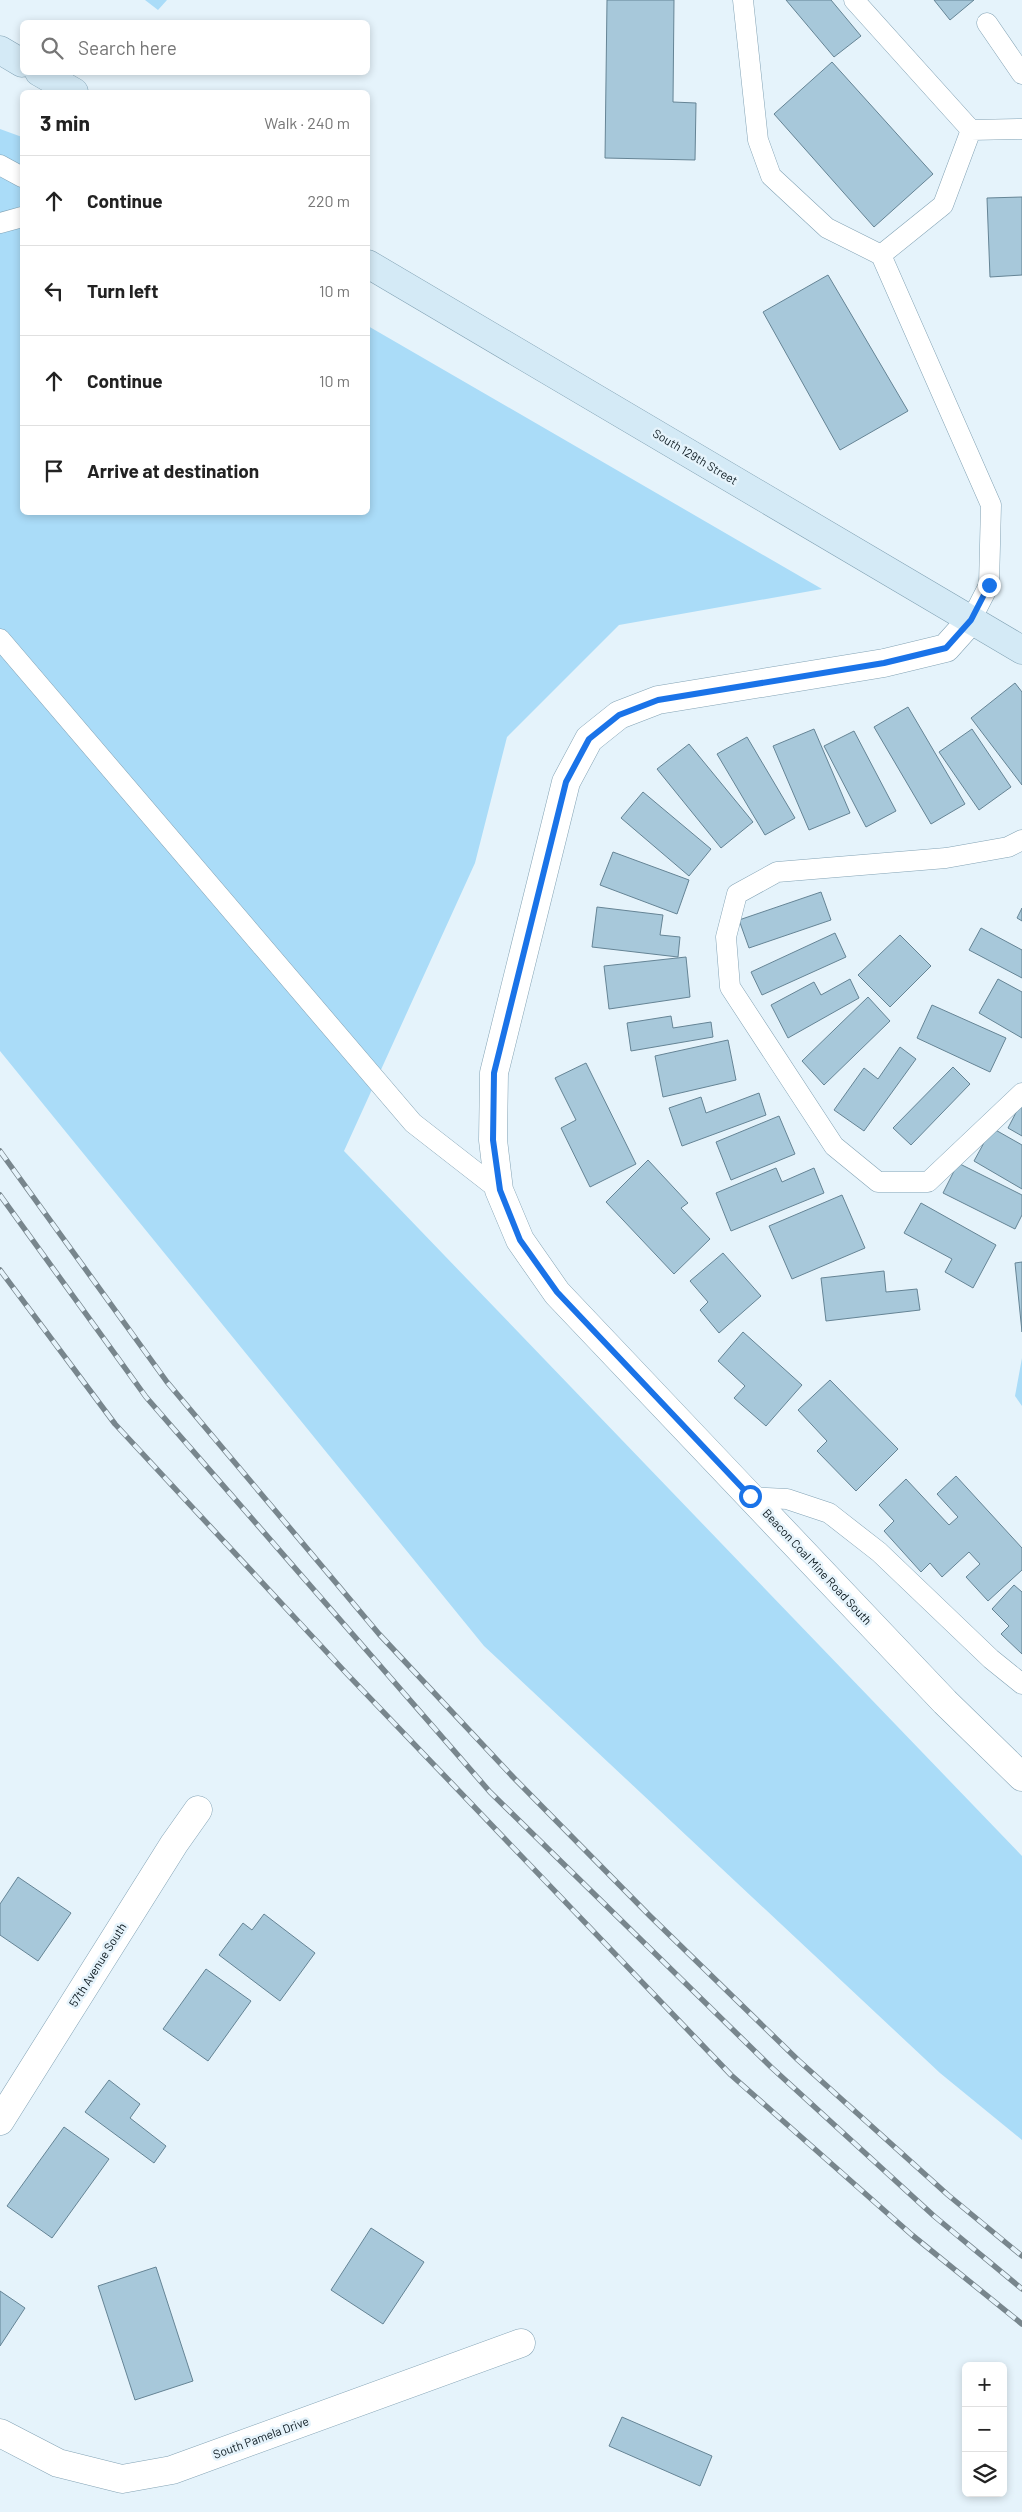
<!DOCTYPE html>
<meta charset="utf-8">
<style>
:root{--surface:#fff;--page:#f2f2f2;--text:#222;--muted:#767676;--line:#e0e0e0}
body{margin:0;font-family:Barlow,sans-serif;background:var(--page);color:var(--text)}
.controls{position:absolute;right:15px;bottom:15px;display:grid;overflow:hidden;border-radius:8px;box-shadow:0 2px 8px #0003}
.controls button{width:45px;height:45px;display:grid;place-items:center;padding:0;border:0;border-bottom:1px solid var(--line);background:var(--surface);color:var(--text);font:25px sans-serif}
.stop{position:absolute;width:15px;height:15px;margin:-11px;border:4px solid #1a73e8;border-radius:50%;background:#fff}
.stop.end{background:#1a73e8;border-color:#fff;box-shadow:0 1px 5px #0008}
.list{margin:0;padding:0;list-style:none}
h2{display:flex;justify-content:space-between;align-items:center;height:65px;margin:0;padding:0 20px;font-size:21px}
h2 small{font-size:16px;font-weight:400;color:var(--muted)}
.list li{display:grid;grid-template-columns:32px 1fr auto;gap:15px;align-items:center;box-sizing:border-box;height:90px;padding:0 20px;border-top:1px solid var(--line)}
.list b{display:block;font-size:19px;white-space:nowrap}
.list em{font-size:16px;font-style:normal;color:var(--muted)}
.icon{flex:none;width:28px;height:28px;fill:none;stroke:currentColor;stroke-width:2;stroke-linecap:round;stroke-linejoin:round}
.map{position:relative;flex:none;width:1022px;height:2512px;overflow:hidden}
.search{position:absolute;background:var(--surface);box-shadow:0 2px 8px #0003;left:20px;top:20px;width:350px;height:55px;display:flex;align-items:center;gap:12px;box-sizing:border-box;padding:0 18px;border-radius:8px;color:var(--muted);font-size:19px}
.panel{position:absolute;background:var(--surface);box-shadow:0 2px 8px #0003;left:20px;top:90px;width:350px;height:425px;border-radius:8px}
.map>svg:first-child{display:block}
.green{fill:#aadcf8}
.building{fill:#a7c8da;stroke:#658495}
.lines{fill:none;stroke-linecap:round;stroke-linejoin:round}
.lane-casing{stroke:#83a3b5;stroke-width:21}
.street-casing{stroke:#83a3b5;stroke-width:29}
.secondary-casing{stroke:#83a3b5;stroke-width:29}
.lane{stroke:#fff;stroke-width:20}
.street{stroke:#fff;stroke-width:28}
.secondary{stroke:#d4eaf6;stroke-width:28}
.rail-casing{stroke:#78868d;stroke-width:5.5}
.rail{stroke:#e5f3fb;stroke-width:4;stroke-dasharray:11;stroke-linecap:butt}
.route{stroke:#1a73e8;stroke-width:6}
.labels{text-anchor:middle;stroke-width:5;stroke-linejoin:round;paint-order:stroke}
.street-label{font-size:12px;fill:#0a171d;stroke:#e5f3fb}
</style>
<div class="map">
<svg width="1022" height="2512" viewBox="0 0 1022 2512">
<rect width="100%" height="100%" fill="#e5f3fb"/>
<!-- green -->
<path class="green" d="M 145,0 L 167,0 L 158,10 Z
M 0,129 L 22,137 L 22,512 L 368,512 L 368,326 L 822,589 L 619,625 L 507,737 L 475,863 L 344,1151 L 1022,1856 L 1022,2140 L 940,2073 L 484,1646 L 0,1051 Z
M 1022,1358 L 1022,1406 L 1015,1396 Z"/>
<!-- building -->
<path class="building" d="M 607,0 L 674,0 L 673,102 L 696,103 L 695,160 L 605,158 Z
M 786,0 L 831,0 L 861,36 L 834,57 Z
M 934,0 L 974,0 L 950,20 Z
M 832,62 L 933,174 L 874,227 L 774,114 Z
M 1022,197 L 1022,275 L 990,277 L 987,198 Z
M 828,275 L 908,411 L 840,450 L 763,312 Z
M 1015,683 L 1022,692 L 1022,785 L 971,718 Z
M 908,707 L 965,804 L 931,824 L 874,727 Z
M 814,729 L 850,813 L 809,830 L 773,746 Z
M 972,729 L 1011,787 L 979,810 L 939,752 Z
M 854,731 L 896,811 L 866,827 L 824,746 Z
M 747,737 L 795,818 L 765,835 L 717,754 Z
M 689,744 L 753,822 L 721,848 L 657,769 Z
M 643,792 L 711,849 L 689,876 L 621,818 Z
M 613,852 L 689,880 L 677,914 L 600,885 Z
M 821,892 L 831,920 L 749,948 L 739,920 Z
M 597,907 L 663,915 L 660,935 L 680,937 L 678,957 L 592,947 Z
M 1022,908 L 1022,921 L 1017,918 Z
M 981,928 L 1022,950 L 1022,978 L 969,950 Z
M 835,933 L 846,957 L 762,995 L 751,972 Z
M 900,935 L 931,966 L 890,1007 L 858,975 Z
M 686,957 L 690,997 L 609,1009 L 604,966 Z
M 850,979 L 859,998 L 788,1038 L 771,1005 L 814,982 L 821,995 Z
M 998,979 L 1022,992 L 1022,1038 L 979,1013 Z
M 868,997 L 890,1021 L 824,1085 L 802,1061 Z
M 932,1005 L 1006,1038 L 990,1072 L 917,1038 Z
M 671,1016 L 673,1028 L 711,1022 L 713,1037 L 631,1051 L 627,1023 Z
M 728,1040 L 736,1080 L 663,1097 L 655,1056 Z
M 900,1047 L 916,1059 L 864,1131 L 834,1110 L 864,1068 L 878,1079 Z
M 586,1063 L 636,1164 L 590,1187 L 561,1128 L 576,1120 L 555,1078 Z
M 953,1067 L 970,1084 L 911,1145 L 893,1128 Z
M 759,1093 L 766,1115 L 682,1146 L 669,1108 L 701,1097 L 706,1113 Z
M 1022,1101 L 1022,1136 L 1008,1128 Z
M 779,1116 L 795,1154 L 731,1180 L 716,1142 Z
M 992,1128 L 1022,1145 L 1022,1189 L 974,1161 Z
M 648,1160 L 688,1203 L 681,1208 L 710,1239 L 674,1274 L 606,1202 Z
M 958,1163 L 1022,1195 L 1022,1215 L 1015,1229 L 943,1193 Z
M 776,1168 L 782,1182 L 814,1168 L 824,1193 L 731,1231 L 716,1193 Z
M 842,1195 L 865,1248 L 792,1279 L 769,1226 Z
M 921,1203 L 996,1245 L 973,1288 L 945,1272 L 952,1259 L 904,1233 Z
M 723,1253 L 761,1296 L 719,1333 L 700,1310 L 708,1302 L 690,1281 Z
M 1022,1262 L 1022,1332 L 1015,1263 Z
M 884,1271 L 886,1292 L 917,1289 L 920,1310 L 826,1321 L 821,1278 Z
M 743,1332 L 802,1385 L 766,1426 L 734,1398 L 745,1386 L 718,1361 Z
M 830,1380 L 898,1449 L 856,1491 L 817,1451 L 827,1441 L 798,1410 Z
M 956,1476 L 1022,1548 L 1022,1570 L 988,1601 L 966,1577 L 980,1564 L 969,1552 L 942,1577 L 930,1563 L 921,1572 L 884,1531 L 894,1521 L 879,1505 L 906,1479 L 949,1525 L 958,1517 L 937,1494 Z
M 1014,1585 L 1022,1592 L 1022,1654 L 1001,1634 L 1009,1626 L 992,1609 Z
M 18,1877 L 71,1913 L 38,1961 L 0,1935 L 0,1904 Z
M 264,1914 L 315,1953 L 280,2001 L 219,1955 L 243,1923 L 252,1930 Z
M 206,1969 L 251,2001 L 208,2061 L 163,2029 Z
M 109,2080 L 140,2104 L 130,2118 L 166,2146 L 154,2163 L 85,2112 Z
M 64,2127 L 109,2159 L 52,2238 L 7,2206 Z
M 371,2228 L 424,2262 L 383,2324 L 331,2290 Z
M 156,2267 L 193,2381 L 135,2400 L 98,2286 Z
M 0,2291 L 25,2308 L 0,2346 Z
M 622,2417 L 712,2456 L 700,2486 L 609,2446 Z"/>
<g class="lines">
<defs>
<path id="lane" d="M 743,0 L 758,140 L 771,176 L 827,228 L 881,255 L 991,505 L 989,585 L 971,620
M 854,0 L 971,130 L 943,205 L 881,255
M 987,23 L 1022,74
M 971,130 L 1022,129
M 0,165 L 22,177
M 0,223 L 22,217
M 0,639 L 413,1123 L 499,1190
M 1022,840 L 1008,847 L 946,858 L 777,872 L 737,894 L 726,937 L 730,987 L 834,1146 L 878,1182 L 928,1182 L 1022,1093
M 750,1497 L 787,1499 L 829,1513 L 879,1552 L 991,1659 L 1022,1684"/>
<path id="street" d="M 971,620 L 946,648 L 884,663 L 658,700 L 619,715 L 589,739 L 566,782 L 494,1073 L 493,1140 L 499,1190 L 520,1240 L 557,1293 L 945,1702 L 1022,1777
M 0,2121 L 174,1844 L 198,1810
M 0,2433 L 58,2463 L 122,2479 L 172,2470 L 521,2343"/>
<path id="secondary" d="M 0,50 L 22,63
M 39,72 L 74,92
M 368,264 L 1022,650"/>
</defs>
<!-- lane casing -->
<use href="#lane" class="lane-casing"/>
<!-- street casing -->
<use href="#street" class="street-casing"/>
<!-- secondary casing -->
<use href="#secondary" class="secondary-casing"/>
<!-- lane -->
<use href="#lane" class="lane"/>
<!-- street -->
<use href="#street" class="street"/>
<!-- secondary -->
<use href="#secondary" class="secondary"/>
<defs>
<path id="rail" d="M 0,1151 L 167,1382 L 379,1634 L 513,1777 L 650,1916 L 798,2060 L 948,2195 L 1022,2256
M 0,1195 L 146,1397 L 490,1792 L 771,2067 L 934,2216 L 1022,2289
M 0,1270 L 115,1424 L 348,1675 L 731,2075 L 912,2235 L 1022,2324"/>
</defs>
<!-- rail casing -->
<use href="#rail" class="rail-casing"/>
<!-- rail -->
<use href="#rail" class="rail"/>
</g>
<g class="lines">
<!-- route -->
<path class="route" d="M 750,1496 L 557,1292 L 520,1240 L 500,1190 L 493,1140 L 494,1073 L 566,782 L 589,739 L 619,715 L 658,700 L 884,663 L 946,648 L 971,620 L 989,585"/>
</g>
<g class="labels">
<!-- street labels -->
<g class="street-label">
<text transform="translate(695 457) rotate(31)" y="4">South 129th Street</text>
<text transform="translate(817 1567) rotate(47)" y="4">Beacon Coal Mine Road South</text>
<text transform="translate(98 1965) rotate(-58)" y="4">57th Avenue South</text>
<text transform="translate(261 2438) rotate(-20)" y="4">South Pamela Drive</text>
</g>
</g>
</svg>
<div class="controls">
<button>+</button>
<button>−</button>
<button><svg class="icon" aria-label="layers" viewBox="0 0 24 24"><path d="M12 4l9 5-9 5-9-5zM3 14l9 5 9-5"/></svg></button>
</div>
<div class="stop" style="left:750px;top:1496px"></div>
<div class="stop end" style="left:989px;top:585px"></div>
<div class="search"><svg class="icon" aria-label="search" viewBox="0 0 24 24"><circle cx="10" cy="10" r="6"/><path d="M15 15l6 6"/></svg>Search here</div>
<section class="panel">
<h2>3 min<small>Walk · 240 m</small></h2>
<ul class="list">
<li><svg class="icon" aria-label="ahead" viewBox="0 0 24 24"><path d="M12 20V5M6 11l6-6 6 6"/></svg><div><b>Continue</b></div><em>220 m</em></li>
<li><svg class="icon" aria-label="left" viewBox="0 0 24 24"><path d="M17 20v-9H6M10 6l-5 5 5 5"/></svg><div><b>Turn left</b></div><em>10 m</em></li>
<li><svg class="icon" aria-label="ahead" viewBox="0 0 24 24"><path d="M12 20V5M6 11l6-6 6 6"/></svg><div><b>Continue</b></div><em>10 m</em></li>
<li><svg class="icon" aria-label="arrive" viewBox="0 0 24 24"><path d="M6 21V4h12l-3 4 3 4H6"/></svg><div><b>Arrive at destination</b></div></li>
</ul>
</section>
</div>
